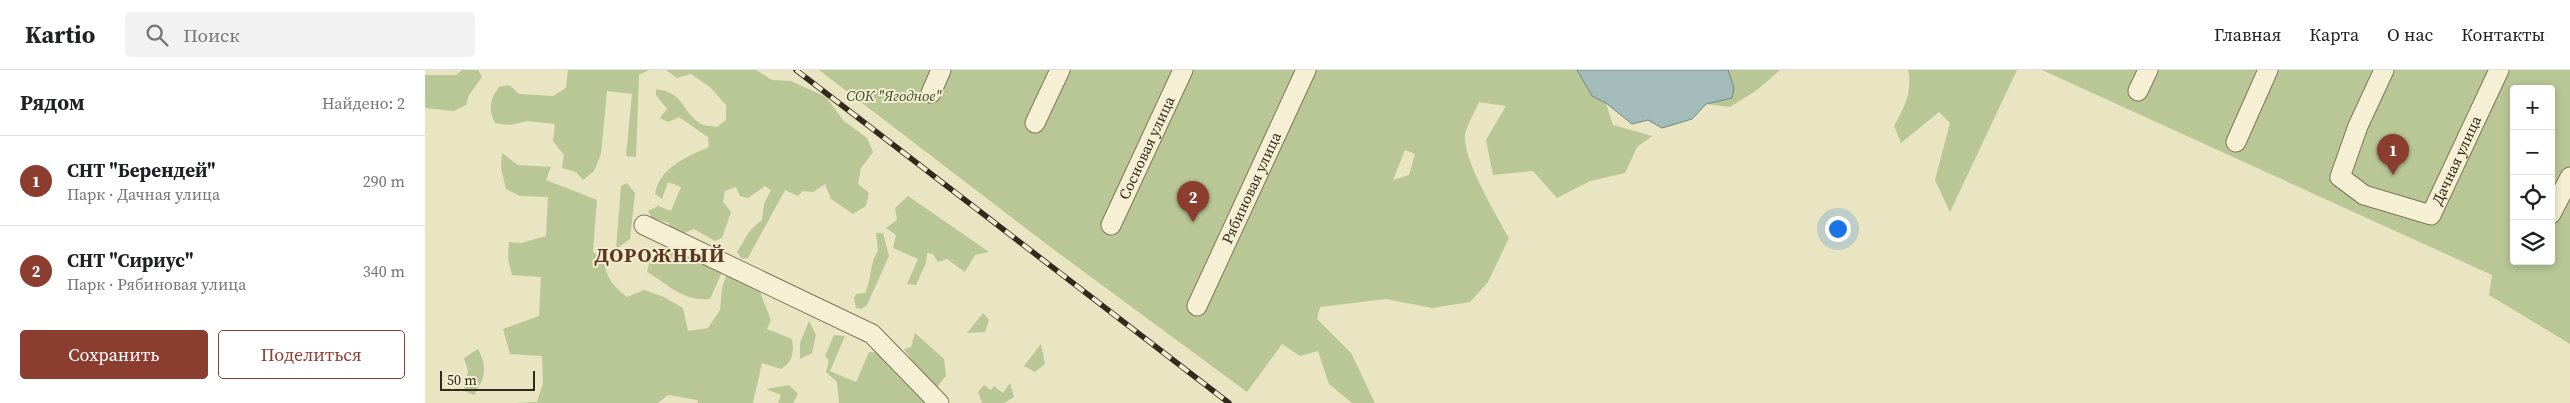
<!DOCTYPE html>
<html lang="ru">
<meta charset="utf-8">
<style>
:root{--surface:#fff;--page:#f2f2f2;--text:#202124;--muted:#757577;--line:#e0e0e0;--accent:#8b3e30}
body{margin:0;font-family:"Source Serif 4",serif;background:var(--page);color:var(--text)}
.controls{position:absolute;right:15px;top:15px;display:grid;overflow:hidden;border-radius:5px;box-shadow:0 2px 8px #0003}
.controls button{width:45px;height:45px;display:grid;place-items:center;padding:0;border:0;border-bottom:1px solid var(--line);background:var(--surface);color:var(--text);font:25px sans-serif}
.scale{position:absolute;left:15px;bottom:12px;width:95px;box-sizing:border-box;padding-left:5px;border:2px solid #322b1d;border-top:0;font-size:14px;line-height:18px;white-space:nowrap;color:#322b1d;-webkit-text-stroke:4px #f2edd0;paint-order:stroke}
.you{position:absolute;left:1412px;top:158px;width:18px;height:18px;margin:-12px;border:4px solid #fff;border-radius:50%;background:#1a73e8;box-shadow:0 0 0 8px #1a73e833}
.badge{display:grid;place-items:center;width:32px;height:32px;border-radius:50%;background:var(--accent);color:#fff;font-size:16px;font-weight:700}
.pin{position:absolute;translate:-50% -41px;filter:drop-shadow(0 1px 2px #0008)}
.pin::after{content:'';position:absolute;top:26px;width:18px;height:15px;background:inherit;clip-path:polygon(0 0,100% 0,50% 100%)}
.list{margin:0;padding:0;list-style:none}
h2{display:flex;justify-content:space-between;align-items:center;height:65px;margin:0;padding:0 20px;font-size:21px}
h2 small{font-size:16px;font-weight:400;color:var(--muted)}
.list li{display:grid;grid-template-columns:32px 1fr auto;gap:15px;align-items:center;box-sizing:border-box;height:90px;padding:0 20px;border-top:1px solid var(--line)}
.list b{display:block;font-size:19px;white-space:nowrap}
.list p{margin:0;font-size:16px;white-space:nowrap;color:var(--muted)}
.list em{font-size:16px;font-style:normal;color:var(--muted)}
.actions{display:flex;gap:10px;padding:15px 20px}
.actions a{flex:1;padding:11px 0;border:1px solid var(--accent);border-radius:5px;text-align:center;font-size:18px;color:var(--accent)}
.actions .main{background:var(--accent);color:#fff}
.icon{flex:none;width:28px;height:28px;fill:none;stroke:currentColor;stroke-width:2;stroke-linecap:round;stroke-linejoin:round}
.map{position:relative;flex:none;width:2145px;height:333px;overflow:hidden}
header{display:flex;align-items:center;gap:30px;box-sizing:border-box;height:70px;padding:0 25px;background:var(--surface);border-bottom:1px solid var(--line)}
header strong{font-size:24px}
nav{display:flex;gap:28px;margin-inline-start:auto;font-size:18px}
.search{width:350px;height:45px;background:var(--page);display:flex;align-items:center;gap:12px;box-sizing:border-box;padding:0 18px;border-radius:5px;color:var(--muted);font-size:19px}
main{display:flex}
aside{flex:1;background:var(--surface)}
.map>svg:first-child{display:block}
.green{fill:#b9c696;fill-rule:evenodd}
.water{fill:#a3bcb9;stroke:#6b8986}
.lines{fill:none;stroke-linecap:round;stroke-linejoin:round}
.minor-casing{stroke:#81755a;stroke-width:21}
.minor{stroke:#f5f0d3;stroke-width:19}
.rail-casing{stroke:#322b1d;stroke-width:5.5}
.rail{stroke:#f2edd0;stroke-width:4;stroke-dasharray:11;stroke-linecap:butt}
.labels{text-anchor:middle;stroke-width:4;stroke-linejoin:round;paint-order:stroke}
.park-label{font-size:15px;font-style:italic;fill:#3d4d26;stroke:#f2edd0}
.street-label{font-size:15px;fill:#322b1d;stroke:#f2edd0}
.district-label{font-size:20px;font-weight:bold;letter-spacing:1px;fill:#5b3620;stroke:#f2edd0}
</style>
<header>
<strong>Kartio</strong>
<div class="search"><svg class="icon" aria-label="search" viewBox="0 0 24 24"><circle cx="10" cy="10" r="6"/><path d="M15 15l6 6"/></svg>Поиск</div>
<nav><a>Главная</a><a>Карта</a><a>О нас</a><a>Контакты</a></nav>
</header>
<main>
<aside>
<h2>Рядом<small>Найдено: 2</small></h2>
<ul class="list">
<li><span class="badge">1</span><div><b>СНТ &quot;Берендей&quot;</b><p>Парк · Дачная улица</p></div><em>290 m</em></li>
<li><span class="badge">2</span><div><b>СНТ &quot;Сириус&quot;</b><p>Парк · Рябиновая улица</p></div><em>340 m</em></li>
</ul>
<div class="actions"><a class="main">Сохранить</a><a>Поделиться</a></div>
</aside>
<div class="map">
<svg width="2145" height="333" viewBox="0 0 2145 333">
<rect width="100%" height="100%" fill="#e9e4c1"/>
<!-- green -->
<path class="green" d="M 37,0 L 53,0 L 57,7 L 44,25 L 41,35 L 29,41 L 0,38 L 0,5 L 31,5 Z
M 143,0 L 224,0 L 214,5 L 211,87 L 201,86 L 207,24 L 182,21 L 176,84 L 169,101 L 158,110 L 151,102 L 137,98 L 139,85 L 128,71 L 130,54 L 102,51 L 85,55 L 70,53 C 63,39 65,29 74,17 L 84,15 L 94,24 L 128,26 L 141,18 Z
M 241,0 L 331,0 L 347,10 L 366,11 L 401,27 L 419,51 L 442,68 L 448,82 L 436,98 L 433,114 L 444,123 L 441,136 L 428,144 L 406,129 L 400,114 L 388,122 L 378,121 L 373,126 L 360,120 L 323,188 L 317,189 L 312,182 C 323,166 320,163 337,150 L 339,134 L 346,120 L 340,116 L 323,128 L 315,126 L 311,117 L 300,121 L 298,132 L 306,142 L 297,168 L 290,171 L 269,159 L 256,164 L 245,161 L 244,153 L 227,148 L 223,141 L 233,136 L 246,141 L 256,117 L 243,112 L 237,129 L 230,124 C 235,97 261,87 284,77 L 283,67 L 254,47 L 243,52 L 235,48 L 242,39 L 231,25 L 231,19 C 259,23 256,39 273,52 C 277,56 287,56 292,57 L 301,50 L 301,35 L 285,17 L 266,4 L 252,8 Z
M 394,0 L 1152,0 L 1167,26 L 1181,33 L 1188,55 L 1227,66 L 1212,77 L 1200,103 L 1165,111 L 1132,128 L 1108,101 L 1068,105 L 1061,70 L 1081,36 L 1054,32 C 1050,42 1042,54 1040,65 C 1037,87 1072,147 1084,168 L 1063,212 L 1045,232 L 1007,238 L 961,229 L 895,237 L 892,249 L 926,283 L 950,333 L 927,333 L 904,314 L 893,281 L 875,286 L 857,274 L 822,322 L 624,176 ZM 980,80 L 990,84 L 984,105 L 968,110 Z
M 1303,0 L 1355,0 L 1332,20 L 1305,37 L 1281,34 L 1307,28 L 1309,18 Z
M 1483,0 L 1592,0 L 1525,142 L 1510,110 L 1525,53 L 1514,42 L 1476,73 L 1469,56 C 1479,38 1488,21 1483,0 Z
M 1617,0 L 2145,0 L 2145,274 L 2064,225 L 2067,205 ZM 2089,19 L 2126,19 L 2126,191 L 2089,191 Z
M 77,83 L 93,95 L 126,97 L 121,110 L 172,130 L 168,182 L 179,191 C 181,208 189,217 202,227 L 219,220 L 239,227 L 258,238 L 263,261 L 283,258 L 295,240 L 297,218 L 303,201 L 331,212 L 346,250 L 342,259 L 367,269 C 369,283 368,291 356,299 L 337,293 L 328,333 L 273,333 L 272,330 L 243,325 L 233,333 L 89,333 L 112,332 L 118,313 L 117,286 L 85,284 L 78,259 L 114,246 L 116,207 L 87,205 L 83,189 L 84,172 L 96,173 L 121,166 L 123,127 L 95,126 L 81,119 L 76,98 Z
M 202,113 L 210,123 L 205,169 L 191,179 L 196,116 Z
M 483,126 L 564,182 L 550,185 L 540,202 L 522,189 L 513,192 L 508,184 L 502,183 L 501,193 L 491,215 L 482,214 L 493,189 L 468,178 L 471,165 L 461,158 L 472,150 L 470,138 Z
M 451,163 L 458,163 L 464,186 L 442,235 L 436,239 L 431,238 L 429,228 L 431,224 L 440,223 C 447,209 445,191 453,181 Z
M 246,175 L 298,200 L 285,229 C 256,231 245,215 222,202 L 225,190 Z
M 558,243 L 564,250 L 560,262 L 542,263 Z
M 384,251 L 391,265 L 387,283 L 375,289 L 375,273 Z
M 490,263 L 519,289 L 521,306 L 512,317 L 493,300 L 479,279 L 486,277 Z
M 409,265 L 420,266 L 405,301 L 431,312 L 444,282 L 461,283 L 505,333 L 414,333 L 412,312 L 401,302 L 404,290 L 400,286 Z
M 616,274 L 620,294 L 610,302 L 599,296 Z
M 53,279 C 63,298 60,308 49,325 L 39,321 L 43,301 L 39,288 Z
M 585,313 L 589,327 L 579,333 L 557,333 L 553,322 L 559,315 L 566,320 L 569,316 L 578,323 Z
M 364,315 L 373,324 L 368,333 L 353,333 L 356,325 L 341,319 Z"/>
<!-- water -->
<path class="water" d="M 1152,0 L 1303,0 L 1309,18 L 1307,28 L 1281,34 L 1267,49 L 1237,58 L 1223,50 L 1207,54 L 1181,33 L 1167,26 Z"/>
<g class="lines">
<defs>
<g id="minor">
<path id="s1" d="M 1959,0 L 1933,56 L 1915,107 L 1939,125 L 2006,145 L 2074,0"/>
<path d="M 1713,21 L 1723,0"/>
<path d="M 506,23 L 516,0"/>
<path d="M 610,53 L 635,0"/>
<path d="M 1811,72 L 1843,0"/>
<path d="M 2126,144 L 2145,107"/>
<path d="M 219,155 L 447,264 L 514,333"/>
<path id="s2" d="M 686,155 L 758,0"/>
<path id="s3" d="M 772,236 L 881,0"/>
</g>
</defs>
<!-- minor casing -->
<use href="#minor" class="minor-casing"/>
<!-- minor -->
<use href="#minor" class="minor"/>
<defs>
<path id="rail" d="M 371,0 L 804,333"/>
</defs>
<!-- rail casing -->
<use href="#rail" class="rail-casing"/>
<!-- rail -->
<use href="#rail" class="rail"/>
</g>
<g class="labels">
<!-- park labels -->
<g class="park-label">
<text x="469" y="31">СОК "Ягодное"</text>
</g>
<!-- street labels -->
<g class="street-label">
<text dy="5" stroke="none"><textPath href="#s2" startOffset="85">Сосновая улица</textPath></text>
<text dy="5" stroke="none"><textPath href="#s1" startOffset="276">Дачная улица</textPath></text>
<text dy="5" stroke="none"><textPath href="#s3" startOffset="130">Рябиновая улица</textPath></text>
</g>
<!-- district labels -->
<g class="district-label">
<text x="235" y="192">ДОРОЖНЫЙ</text>
</g>
</g>
</svg>
<div class="controls">
<button>+</button>
<button>−</button>
<button><svg class="icon" aria-label="locate" viewBox="0 0 24 24"><circle cx="12" cy="12" r="6"/><path d="M12 2v4M12 18v4M2 12h4M18 12h4"/></svg></button>
<button><svg class="icon" aria-label="layers" viewBox="0 0 24 24"><path d="M12 4l9 5-9 5-9-5zM3 14l9 5 9-5"/></svg></button>
</div>
<div class="scale">50 m</div>
<div class="you"></div>
<div class="pin badge" style="left:1968px;top:105px">1</div>
<div class="pin badge" style="left:768px;top:152px">2</div>
</div>
</main>
